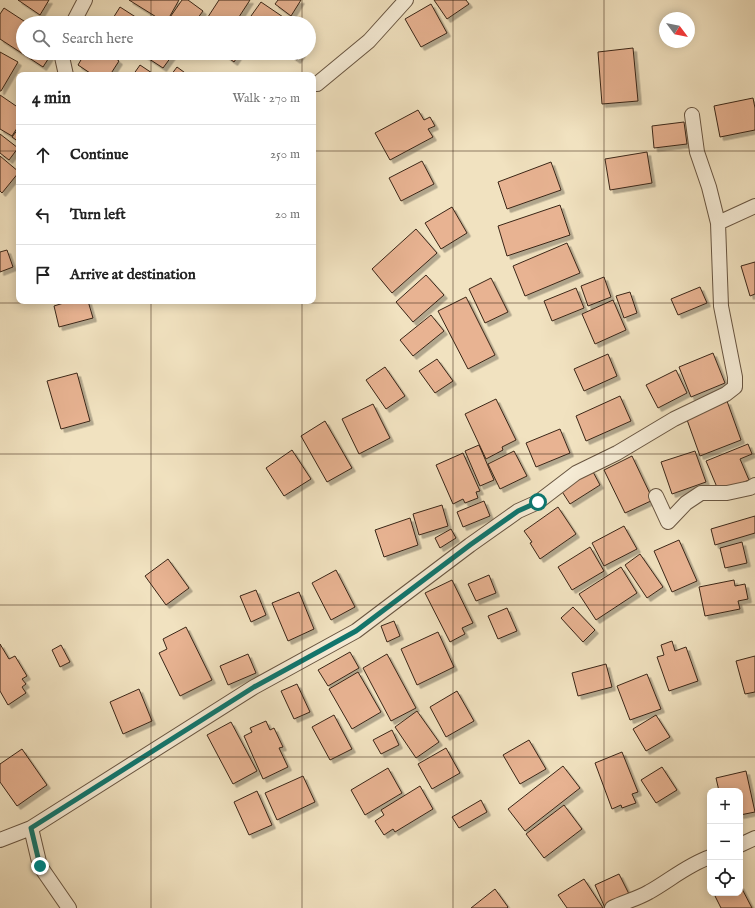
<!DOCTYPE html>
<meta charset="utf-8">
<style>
:root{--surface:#fff;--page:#f6f6f6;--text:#222;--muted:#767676;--line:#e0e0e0}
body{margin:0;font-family:"IM FELL English",serif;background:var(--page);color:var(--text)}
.controls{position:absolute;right:12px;bottom:12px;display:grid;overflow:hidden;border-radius:8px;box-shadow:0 2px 10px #0003}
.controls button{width:36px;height:36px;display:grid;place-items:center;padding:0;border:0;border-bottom:1px solid var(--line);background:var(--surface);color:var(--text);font:20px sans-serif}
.compass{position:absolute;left:659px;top:12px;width:36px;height:36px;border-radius:50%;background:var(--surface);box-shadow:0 2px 10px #0003;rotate:122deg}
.stop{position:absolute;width:12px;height:12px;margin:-9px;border:3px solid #0f766e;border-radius:50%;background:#fff}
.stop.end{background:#0f766e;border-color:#fff;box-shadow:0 1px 4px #0008}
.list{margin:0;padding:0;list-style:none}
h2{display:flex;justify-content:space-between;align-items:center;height:52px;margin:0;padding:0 16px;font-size:17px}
h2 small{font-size:13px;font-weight:400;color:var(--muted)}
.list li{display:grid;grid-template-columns:26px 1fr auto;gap:12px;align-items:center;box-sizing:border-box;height:60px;padding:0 16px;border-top:1px solid var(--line)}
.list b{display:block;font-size:15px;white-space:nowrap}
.list em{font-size:13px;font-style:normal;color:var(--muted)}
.icon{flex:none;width:22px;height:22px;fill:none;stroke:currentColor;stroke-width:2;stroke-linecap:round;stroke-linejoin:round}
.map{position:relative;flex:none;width:755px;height:908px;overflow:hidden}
.search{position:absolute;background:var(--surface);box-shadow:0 2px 10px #0003;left:16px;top:16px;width:300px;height:44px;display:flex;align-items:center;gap:10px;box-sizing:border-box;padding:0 14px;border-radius:22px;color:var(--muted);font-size:15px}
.panel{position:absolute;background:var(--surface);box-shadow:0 2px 10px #0003;left:16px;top:72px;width:300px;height:232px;border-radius:8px}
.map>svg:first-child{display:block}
.building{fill:#e8b392;stroke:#3a2617;filter:url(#shadow)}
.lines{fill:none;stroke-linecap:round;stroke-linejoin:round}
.street-casing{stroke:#685541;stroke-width:16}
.street{stroke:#f6ecd6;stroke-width:14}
.route{stroke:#0f766e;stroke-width:5}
.grid{fill:none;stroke:#3a2617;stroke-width:1;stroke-opacity:0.55}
</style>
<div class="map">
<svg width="755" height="908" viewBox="0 0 755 908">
<defs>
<filter id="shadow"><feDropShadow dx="3.5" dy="3.5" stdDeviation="0" flood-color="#0004"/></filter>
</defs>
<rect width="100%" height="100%" fill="#f1e2c0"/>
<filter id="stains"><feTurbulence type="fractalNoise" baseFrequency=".005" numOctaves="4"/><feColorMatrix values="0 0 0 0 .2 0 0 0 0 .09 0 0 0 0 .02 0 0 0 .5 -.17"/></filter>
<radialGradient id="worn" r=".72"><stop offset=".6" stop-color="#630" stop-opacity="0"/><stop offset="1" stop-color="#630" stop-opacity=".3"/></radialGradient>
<!-- building -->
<path class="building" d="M 18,0 L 49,0 L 40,15 Z
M 129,0 L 179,0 L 166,23 Z
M 182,0 L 188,0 L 203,11 L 194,23 L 166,23 Z
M 219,0 L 250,0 L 235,23 L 204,23 Z
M 278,0 L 301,0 L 291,16 L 275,4 Z
M 434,0 L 466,0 L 469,4 L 447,19 Z
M 261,2 L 286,19 L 284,23 L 246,23 Z
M 431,4 L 447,33 L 421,47 L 405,19 Z
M 120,7 L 145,23 L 110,23 Z
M 4,8 L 27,23 L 23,23 L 23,53 L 52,53 L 43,67 L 0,39 L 0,14 Z
M 633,48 L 638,101 L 602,104 L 598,52 Z
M 0,52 L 18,62 L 1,91 L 0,91 Z
M 85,53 L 108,53 L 119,61 L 110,75 L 93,75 L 78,65 Z
M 140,53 L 174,53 L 163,68 Z
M 222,53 L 240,53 L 234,62 Z
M 287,53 L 302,53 L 297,60 Z
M 140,65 L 155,75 L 133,75 Z
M 177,67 L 188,75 L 171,75 Z
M 0,95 L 19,108 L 19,125 L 12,136 L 0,129 Z
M 753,98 L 755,108 L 755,130 L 720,137 L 714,106 Z
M 418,110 L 424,120 L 430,117 L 435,126 L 428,129 L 433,137 L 390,160 L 375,133 Z
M 684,122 L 687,144 L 654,148 L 652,126 Z
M 19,128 L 19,142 L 12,137 Z
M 0,134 L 18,148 L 9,160 L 0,153 Z
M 647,152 L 652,183 L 610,190 L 605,159 Z
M 0,156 L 19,172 L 2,193 L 0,191 Z
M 422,161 L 434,184 L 401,201 L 389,178 Z
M 551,162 L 561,190 L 507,209 L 498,182 Z
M 560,205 L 570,235 L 507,256 L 498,226 Z
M 452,207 L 467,233 L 441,249 L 425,223 Z
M 416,229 L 437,253 L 392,293 L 372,269 Z
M 567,243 L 580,273 L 525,296 L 513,266 Z
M 7,250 L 13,267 L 0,272 L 0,252 Z
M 755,262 L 755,294 L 750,296 L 741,266 Z
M 426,275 L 444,295 L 413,322 L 396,302 Z
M 604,277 L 611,297 L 588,306 L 581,286 Z
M 491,278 L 508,312 L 485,323 L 469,289 Z
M 700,287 L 707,303 L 678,315 L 671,299 Z
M 576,288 L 584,308 L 552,321 L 544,301 Z
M 630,292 L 637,313 L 624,318 L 616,296 Z
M 466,297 L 495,355 L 468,369 L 438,311 Z
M 613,300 L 626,330 L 595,344 L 582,314 Z
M 70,301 L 88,301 L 93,318 L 59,327 L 54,306 Z
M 431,315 L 444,331 L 413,356 L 400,340 Z
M 713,353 L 725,383 L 691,397 L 679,367 Z
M 608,354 L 617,376 L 584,391 L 574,369 Z
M 437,359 L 453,381 L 435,393 L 419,371 Z
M 385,367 L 405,396 L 386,409 L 366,380 Z
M 676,370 L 687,393 L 658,408 L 646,385 Z
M 77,373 L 90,421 L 61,429 L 47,381 Z
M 620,396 L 631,421 L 586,441 L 576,416 Z
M 496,399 L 516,440 L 502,447 L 503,450 L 486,459 L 465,414 Z
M 727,401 L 741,440 L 700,456 L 686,417 Z
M 373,404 L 390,438 L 359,454 L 342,419 Z
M 325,421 L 352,468 L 327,482 L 301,436 Z
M 560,429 L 570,453 L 536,467 L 526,443 Z
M 748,444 L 752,454 L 740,459 L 749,480 L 719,492 L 706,461 Z
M 479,445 L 494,480 L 480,486 L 465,451 Z
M 292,450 L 311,479 L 284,496 L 266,468 Z
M 514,451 L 527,476 L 500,489 L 488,464 Z
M 695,451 L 706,482 L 672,494 L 661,462 Z
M 463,453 L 480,491 L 476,492 L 478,498 L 465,503 L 463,499 L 453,504 L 436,465 Z
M 632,456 L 653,500 L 625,513 L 604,470 Z
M 592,470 L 600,485 L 570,504 L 561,490 Z
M 484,501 L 490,516 L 463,527 L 457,512 Z
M 442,505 L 448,526 L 419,535 L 413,514 Z
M 558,507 L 576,534 L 540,559 L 530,543 L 532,542 L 524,531 Z
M 755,516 L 755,533 L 715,545 L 711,529 Z
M 410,518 L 418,545 L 384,557 L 375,530 Z
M 624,526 L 637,549 L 604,566 L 592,543 Z
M 451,529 L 456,538 L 440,548 L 435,538 Z
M 679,540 L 697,581 L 672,592 L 654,551 Z
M 742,542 L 747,563 L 725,568 L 720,548 Z
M 590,547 L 604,571 L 572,590 L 558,567 Z
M 640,554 L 663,587 L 647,598 L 625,565 Z
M 168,559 L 189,588 L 166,605 L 145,576 Z
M 621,567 L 637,593 L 596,620 L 579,594 Z
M 336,570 L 355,607 L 331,620 L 312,583 Z
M 489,575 L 496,593 L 476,601 L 468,584 Z
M 452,580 L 473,623 L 462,628 L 465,634 L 450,642 L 425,593 Z
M 734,580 L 735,586 L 745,584 L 748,599 L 738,601 L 740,609 L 705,616 L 699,587 Z
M 256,590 L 266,615 L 251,622 L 240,596 Z
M 299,592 L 314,629 L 288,641 L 272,603 Z
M 573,607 L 595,630 L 583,642 L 561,618 Z
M 507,608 L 517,631 L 498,639 L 488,616 Z
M 394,621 L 400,636 L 387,642 L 381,626 Z
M 186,627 L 212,680 L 180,696 L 159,653 L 167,649 L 163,639 Z
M 438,632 L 454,667 L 417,685 L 401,649 Z
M 672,641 L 675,651 L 686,647 L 698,681 L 669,691 L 657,657 L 664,655 L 661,645 Z
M 0,644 L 9,659 L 15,656 L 27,676 L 22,679 L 26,684 L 22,687 L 26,693 L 8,705 L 0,691 Z
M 61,645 L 70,662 L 60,667 L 52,650 Z
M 350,652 L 359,668 L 328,686 L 318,670 Z
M 248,654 L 256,673 L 228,685 L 220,666 Z
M 387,654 L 416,708 L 391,721 L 363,668 Z
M 755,656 L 755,692 L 745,694 L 736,661 Z
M 606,664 L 612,687 L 578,696 L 572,673 Z
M 358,672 L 381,712 L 352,729 L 329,689 Z
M 647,674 L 661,709 L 630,720 L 617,686 Z
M 297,684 L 310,712 L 294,719 L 281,691 Z
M 139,689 L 152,721 L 123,734 L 110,702 Z
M 457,691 L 474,721 L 446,737 L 430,707 Z
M 417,711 L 439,742 L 416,758 L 395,727 Z
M 334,715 L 352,749 L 330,760 L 312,727 Z
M 656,715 L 670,737 L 646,751 L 633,729 Z
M 266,721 L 270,730 L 274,728 L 283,747 L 279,748 L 288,767 L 263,779 L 244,736 L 252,732 L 250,728 Z
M 231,722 L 257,771 L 233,784 L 207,735 Z
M 392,730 L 399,745 L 381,754 L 373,740 Z
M 529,740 L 546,769 L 520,784 L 503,755 Z
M 446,748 L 460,773 L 432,789 L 418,764 Z
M 22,749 L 47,785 L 17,806 L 0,782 L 0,764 Z
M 622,752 L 638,792 L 632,794 L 636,803 L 622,808 L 621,805 L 612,809 L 595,763 Z
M 563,766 L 580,788 L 525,831 L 508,809 Z
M 662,767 L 677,790 L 656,803 L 641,780 Z
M 388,768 L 402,793 L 365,815 L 351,790 Z
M 746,771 L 755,812 L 740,815 L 740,791 L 719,791 L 716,778 Z
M 303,776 L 315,802 L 277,820 L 265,793 Z
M 420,786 L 433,809 L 395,832 L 393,829 L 384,835 L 375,821 L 384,815 L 381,810 Z
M 257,791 L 272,825 L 249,835 L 234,802 Z
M 481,800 L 487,812 L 459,828 L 452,817 Z
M 564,805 L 582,829 L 544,858 L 526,834 Z
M 619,874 L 630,896 L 605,908 L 595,885 Z
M 584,879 L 603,908 L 567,908 L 558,895 Z
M 740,885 L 752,908 L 721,908 L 715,896 L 720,893 L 740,893 Z
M 495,889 L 508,907 L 507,908 L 471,908 Z"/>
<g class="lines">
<defs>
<path id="street" d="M 73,23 L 85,0
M 63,53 L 62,57 L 66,75
M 317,84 L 369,41 L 406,0
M 692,115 L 697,152 L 709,187 L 718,223 L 755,206
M 656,496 L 668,522 L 686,503 L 701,493 L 727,493 L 750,488 L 755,485
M 31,828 L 40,866 L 69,908
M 0,840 L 31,828 L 254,687 L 356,631 L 470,545 L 518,511 L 538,502 L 576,473 L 617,453 L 674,419 L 726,394 L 735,387 L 735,377 L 721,306 L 718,223
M 740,845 L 755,838
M 612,908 C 624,902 637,899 649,892 C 669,881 687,865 710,857"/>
</defs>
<!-- street casing -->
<use href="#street" class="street-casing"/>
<!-- street -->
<use href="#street" class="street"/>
</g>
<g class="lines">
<!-- route -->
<path class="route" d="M 40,866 L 31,828 L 254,687 L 356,631 L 470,545 L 518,511 L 538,502"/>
</g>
<!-- grid -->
<path class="grid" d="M 151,0 L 151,23M 302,0 L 302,23M 453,0 L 453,908M 604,0 L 604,908M 151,53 L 151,75M 302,53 L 302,75M 0,151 L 19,151M 313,151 L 755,151M 151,301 L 151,908M 302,301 L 302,908M 0,303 L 755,303M 0,454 L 755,454M 0,605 L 755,605M 0,757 L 755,757"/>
<rect width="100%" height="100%" filter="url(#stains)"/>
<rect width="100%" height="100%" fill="url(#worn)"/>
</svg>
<div class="controls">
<button>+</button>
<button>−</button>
<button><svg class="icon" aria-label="locate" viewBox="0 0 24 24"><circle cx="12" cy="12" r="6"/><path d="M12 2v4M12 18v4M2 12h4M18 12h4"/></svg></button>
</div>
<svg class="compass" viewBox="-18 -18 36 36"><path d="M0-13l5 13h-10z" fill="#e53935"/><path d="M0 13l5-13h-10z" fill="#767676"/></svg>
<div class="stop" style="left:538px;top:502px"></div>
<div class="stop end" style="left:40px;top:866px"></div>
<div class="search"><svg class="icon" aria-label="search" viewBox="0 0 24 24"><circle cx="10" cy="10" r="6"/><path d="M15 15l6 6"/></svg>Search here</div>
<section class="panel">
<h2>4 min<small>Walk · 270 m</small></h2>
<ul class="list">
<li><svg class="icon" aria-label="ahead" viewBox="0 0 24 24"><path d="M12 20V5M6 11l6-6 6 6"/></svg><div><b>Continue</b></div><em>250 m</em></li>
<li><svg class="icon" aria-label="left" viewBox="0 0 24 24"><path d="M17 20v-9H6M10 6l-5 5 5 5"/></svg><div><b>Turn left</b></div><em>20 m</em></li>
<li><svg class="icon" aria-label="arrive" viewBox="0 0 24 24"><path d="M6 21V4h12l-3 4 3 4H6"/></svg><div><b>Arrive at destination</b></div></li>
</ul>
</section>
</div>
